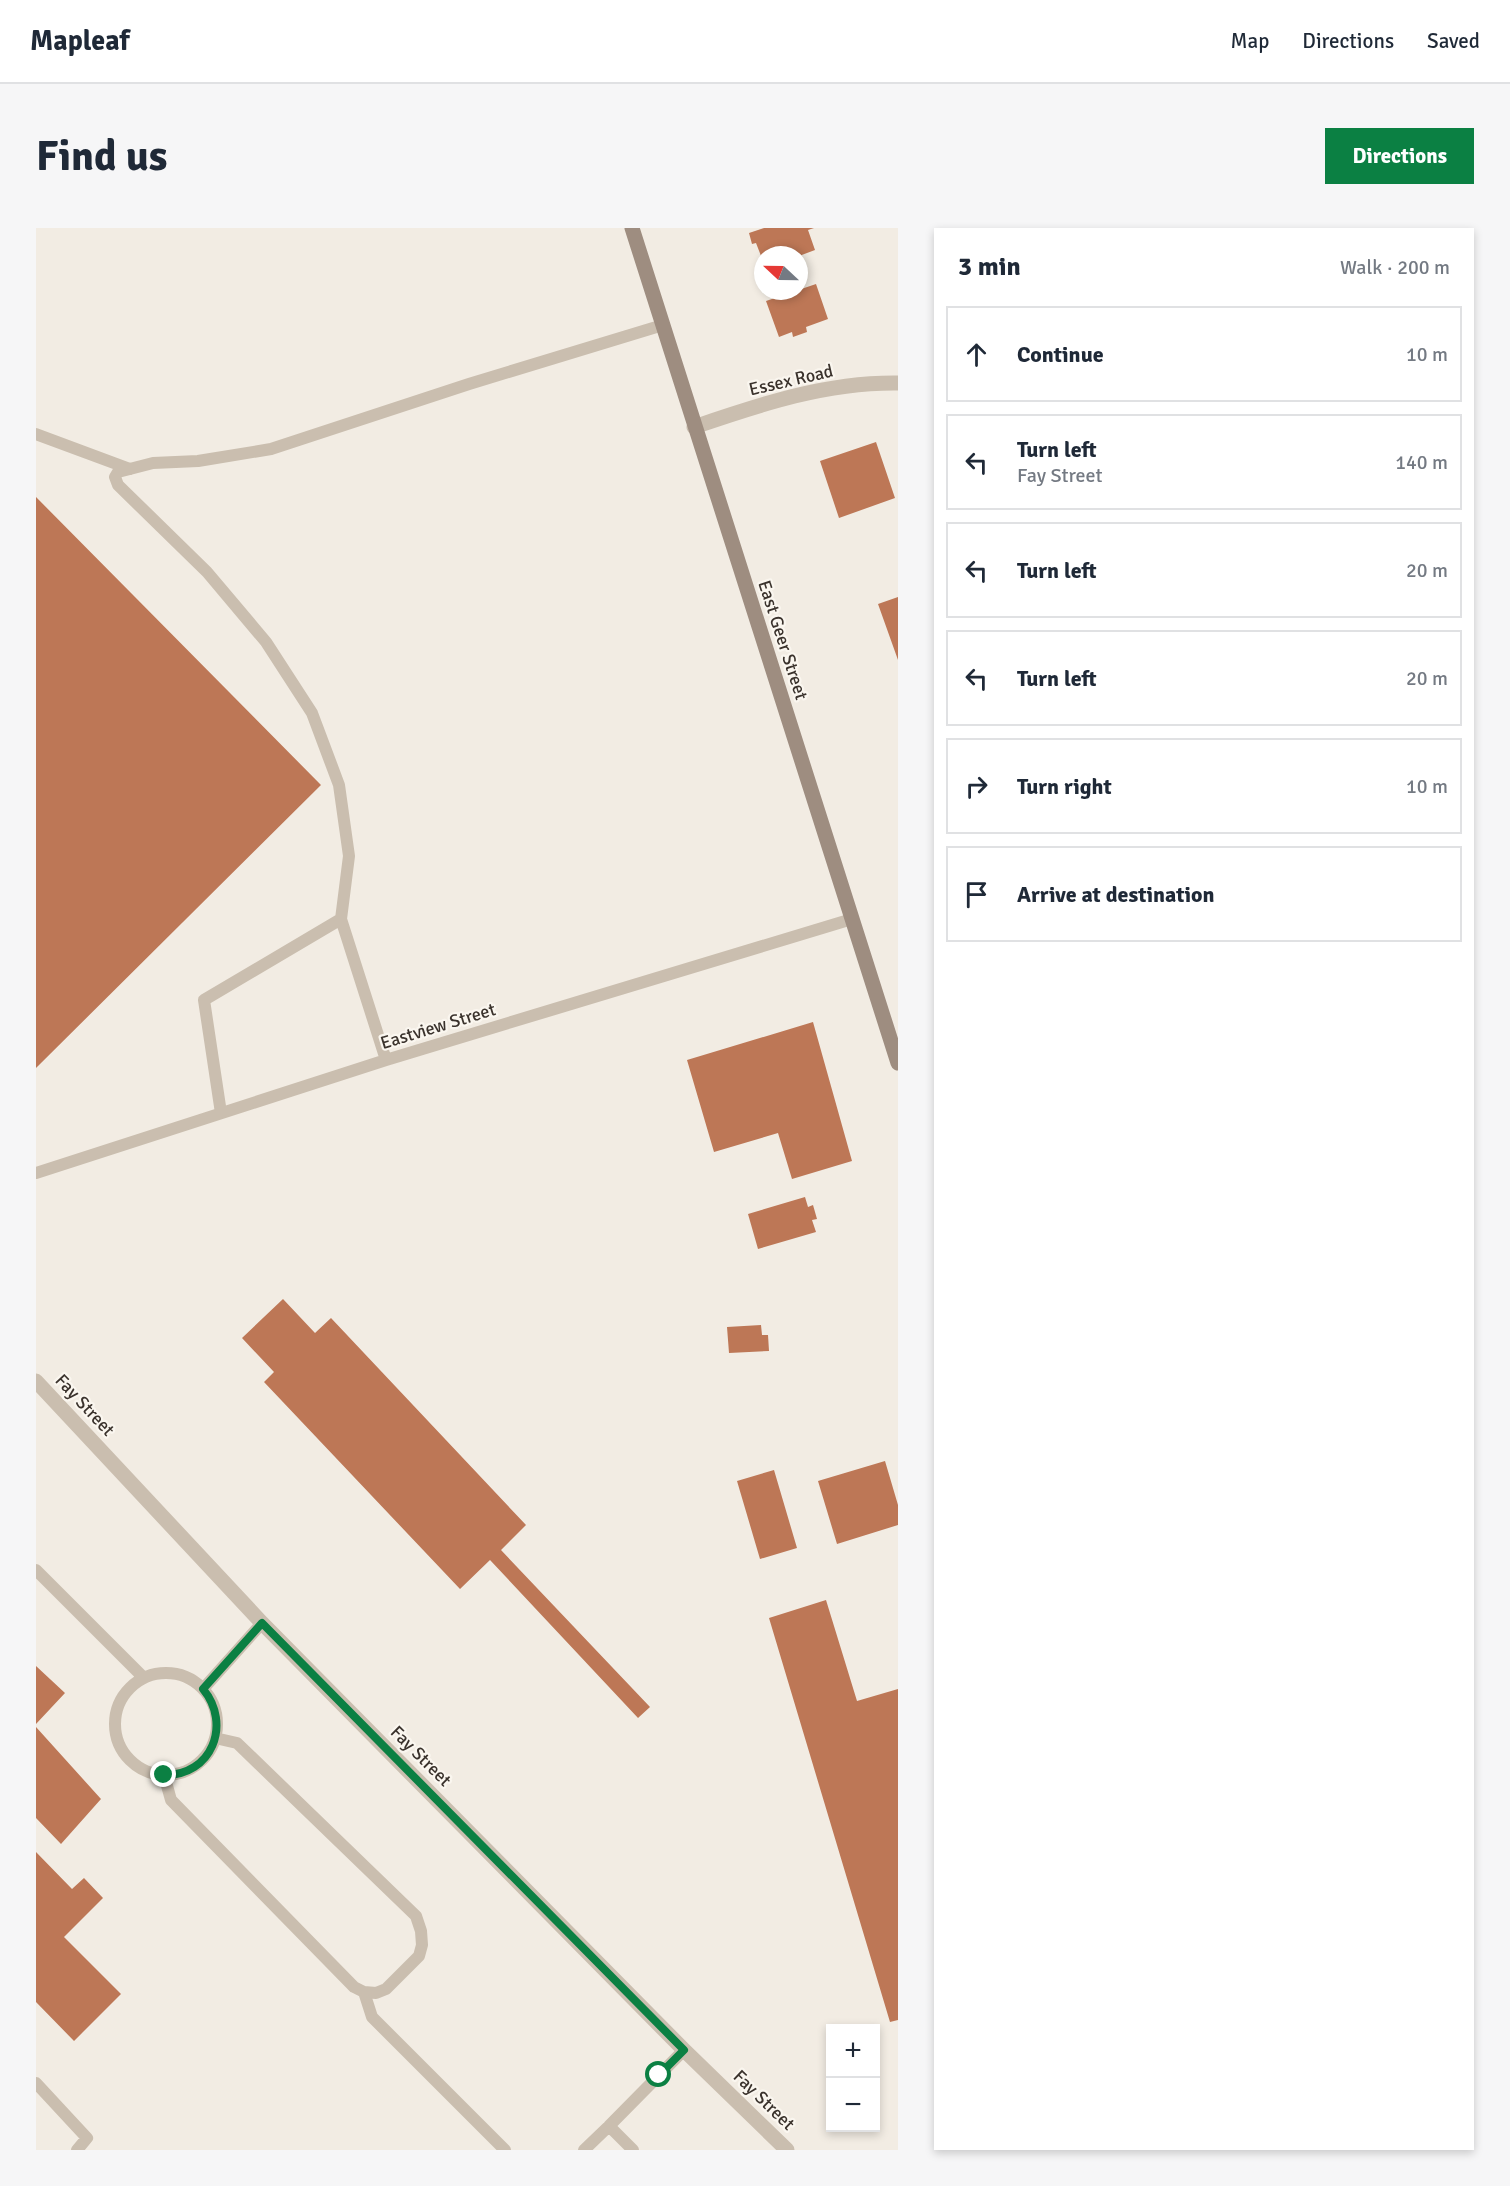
<!DOCTYPE html>
<meta charset="utf-8">
<style>
:root{--surface:#fff;--page:#f6f6f7;--text:#1f2937;--muted:#747a83;--line:#e0e1e3;--accent:#0b8043}
body{margin:0;font-family:Signika,sans-serif;background:var(--page);color:var(--text)}
.controls{position:absolute;right:18px;bottom:18px;display:grid;overflow:hidden;border-radius:0px;box-shadow:0 3px 9px #0003}
.controls button{width:54px;height:54px;display:grid;place-items:center;padding:0;border:0;border-bottom:2px solid var(--line);background:var(--surface);color:var(--text);font:30px sans-serif}
.compass{position:absolute;left:718px;top:18px;width:54px;height:54px;border-radius:50%;background:var(--surface);box-shadow:0 3px 9px #0003;rotate:292deg}
.stop{position:absolute;width:18px;height:18px;margin:-14px;border:4px solid #0b8043;border-radius:50%;background:#fff}
.stop.end{background:#0b8043;border-color:#fff;box-shadow:0 2px 6px #0008}
.list{margin:0;padding:0;list-style:none}
h2{display:flex;justify-content:space-between;align-items:center;height:78px;margin:0;padding:0 24px;font-size:26px}
h2 small{font-size:20px;font-weight:400;color:var(--muted)}
.list li{display:grid;grid-template-columns:39px 1fr auto;gap:18px;align-items:center;box-sizing:border-box;height:96px;margin:0 12px 12px;padding:0 12px;border:2px solid var(--line);border-radius:0px}
.list b{display:block;font-size:22px;white-space:nowrap}
.list p{margin:0;font-size:20px;white-space:nowrap;color:var(--muted)}
.list em{font-size:20px;font-style:normal;color:var(--muted)}
.icon{flex:none;width:33px;height:33px;fill:none;stroke:currentColor;stroke-width:2;stroke-linecap:round;stroke-linejoin:round}
.map{position:relative;flex:none;width:862px;height:1922px;overflow:hidden;border-radius:0px}
header{display:flex;align-items:center;gap:36px;box-sizing:border-box;height:84px;padding:0 30px;background:var(--surface);border-bottom:2px solid var(--line)}
header strong{font-size:28px}
nav{display:flex;gap:33px;margin-inline-start:auto;font-size:21px}
.intro{display:flex;align-items:center;justify-content:space-between;box-sizing:border-box;height:144px;padding:0 36px}
h1{margin:0;font-size:42px}
.button{padding:15px 27px;border-radius:0px;background:var(--accent);color:#fff;font-size:21px;font-weight:700}
main{display:flex;gap:36px;padding:0 36px}
aside{flex:1;background:var(--surface);border-radius:0px;box-shadow:0 3px 9px #0003}
.map>svg:first-child{display:block}
.building{fill:#bd7756}
.lines{fill:none;stroke-linecap:round;stroke-linejoin:round}
.lane{stroke:#cabeaf;stroke-width:12}
.street{stroke:#cabeaf;stroke-width:15}
.secondary{stroke:#9e8d80;stroke-width:15}
.route{stroke:#0b8043;stroke-width:8}
.labels{text-anchor:middle;stroke-width:4.5;stroke-linejoin:round;paint-order:stroke}
.street-label{font-size:18px;fill:#3a322c;stroke:#faf6ef}
</style>
<header>
<strong>Mapleaf</strong>
<nav><a>Map</a><a>Directions</a><a>Saved</a></nav>
</header>
<div class="intro"><h1>Find us</h1><a class="button">Directions</a></div>
<main>
<div class="map">
<svg width="862" height="1922" viewBox="0 0 862 1922">
<rect width="100%" height="100%" fill="#f2ece3"/>
<!-- building -->
<path class="building" d="M 728,0 L 778,0 L 772,2 L 779,22 L 763,28 L 727,27 L 727,33 L 720,15 L 716,16 L 713,5 Z
M 780,56 L 792,91 L 770,99 L 771,104 L 757,109 L 756,104 L 743,109 L 730,73 Z
M 840,214 L 859,270 L 803,290 L 784,233 Z
M 0,269 L 285,557 L 0,840 Z
M 862,369 L 862,432 L 842,376 Z
M 777,794 L 816,933 L 756,951 L 742,905 L 678,924 L 651,832 Z
M 769,969 L 772,979 L 777,977 L 781,991 L 776,992 L 780,1004 L 722,1021 L 712,986 Z
M 247,1071 L 279,1105 L 295,1090 L 490,1297 L 465,1322 L 614,1479 L 602,1490 L 454,1332 L 424,1361 L 228,1154 L 238,1144 L 206,1110 Z
M 725,1097 L 726,1107 L 732,1107 L 733,1123 L 693,1125 L 691,1099 Z
M 849,1233 L 862,1277 L 862,1297 L 801,1316 L 782,1253 Z
M 738,1242 L 761,1320 L 724,1331 L 701,1253 Z
M 790,1372 L 821,1473 L 862,1461 L 862,1792 L 854,1794 L 733,1390 Z
M 0,1438 L 29,1465 L 0,1496 Z
M 0,1499 L 65,1571 L 25,1616 L 0,1590 Z
M 0,1624 L 36,1661 L 48,1650 L 67,1670 L 28,1709 L 85,1766 L 38,1813 L 0,1774 Z"/>
<g class="lines">
<!-- lane -->
<path class="lane" d="M 0,206 L 94,241
M 305,691 L 313,628 L 303,557 L 276,485 L 230,414 L 171,344 L 82,257 L 79,249 L 82,244 L 117,235 L 162,233 L 235,221 L 433,156 L 627,97
M 185,885 L 168,772 L 305,691 L 350,832
M 0,945 L 350,832 L 816,691
M 0,1342 L 107,1449
M79 1496a51 51 0 1 1 102 0a51 51 0 1 1-102 0Z
M 167,1461 L 226,1395
M 128,1547 L 135,1572 L 318,1759 L 328,1764 L 340,1765 L 350,1761 L 383,1728 L 386,1717 L 385,1703 L 380,1688 L 201,1515 L 179,1510
M 328,1764 L 336,1789 L 469,1922
M 0,1855 L 51,1910 L 41,1922
M 573,1898 L 648,1822
M 548,1922 L 573,1898 L 597,1922"/>
<!-- street -->
<path class="street" d="M 658,199 C 725,176 791,154 862,155
M 0,1153 L 226,1395 L 648,1822 L 751,1922"/>
<!-- secondary -->
<path class="secondary" d="M 596,0 L 862,835"/>
</g>
<g class="lines">
<!-- route -->
<path class="route" d="M 128,1547 C 176,1548 196,1496 167,1461 L 226,1395 L 648,1822 L 623,1847"/>
</g>
<g class="labels">
<!-- street labels -->
<g class="street-label">
<text transform="translate(755 152) rotate(-13)" y="6">Essex Road</text>
<text transform="translate(747 412) rotate(72)" y="6">East Geer Street</text>
<text transform="translate(402 798) rotate(-17)" y="6">Eastview Street</text>
<text transform="translate(49 1177) rotate(47)" y="6">Fay Street</text>
<text transform="translate(385 1528) rotate(45)" y="6">Fay Street</text>
<text transform="translate(728 1872) rotate(44)" y="6">Fay Street</text>
</g>
</g>
</svg>
<div class="controls">
<button>+</button>
<button>−</button>
</div>
<svg class="compass" viewBox="-18 -18 36 36"><path d="M0-13l5 13h-10z" fill="#e53935"/><path d="M0 13l5-13h-10z" fill="#747a83"/></svg>
<div class="stop" style="left:623px;top:1847px"></div>
<div class="stop end" style="left:128px;top:1547px"></div>
</div>
<aside>
<h2>3 min<small>Walk · 200 m</small></h2>
<ul class="list">
<li><svg class="icon" aria-label="ahead" viewBox="0 0 24 24"><path d="M12 20V5M6 11l6-6 6 6"/></svg><div><b>Continue</b></div><em>10 m</em></li>
<li><svg class="icon" aria-label="left" viewBox="0 0 24 24"><path d="M17 20v-9H6M10 6l-5 5 5 5"/></svg><div><b>Turn left</b><p>Fay Street</p></div><em>140 m</em></li>
<li><svg class="icon" aria-label="left" viewBox="0 0 24 24"><path d="M17 20v-9H6M10 6l-5 5 5 5"/></svg><div><b>Turn left</b></div><em>20 m</em></li>
<li><svg class="icon" aria-label="left" viewBox="0 0 24 24"><path d="M17 20v-9H6M10 6l-5 5 5 5"/></svg><div><b>Turn left</b></div><em>20 m</em></li>
<li><svg class="icon" aria-label="right" viewBox="0 0 24 24"><path d="M7 20v-9h11M14 6l5 5-5 5"/></svg><div><b>Turn right</b></div><em>10 m</em></li>
<li><svg class="icon" aria-label="arrive" viewBox="0 0 24 24"><path d="M6 21V4h12l-3 4 3 4H6"/></svg><div><b>Arrive at destination</b></div></li>
</ul>
</aside>
</main>
